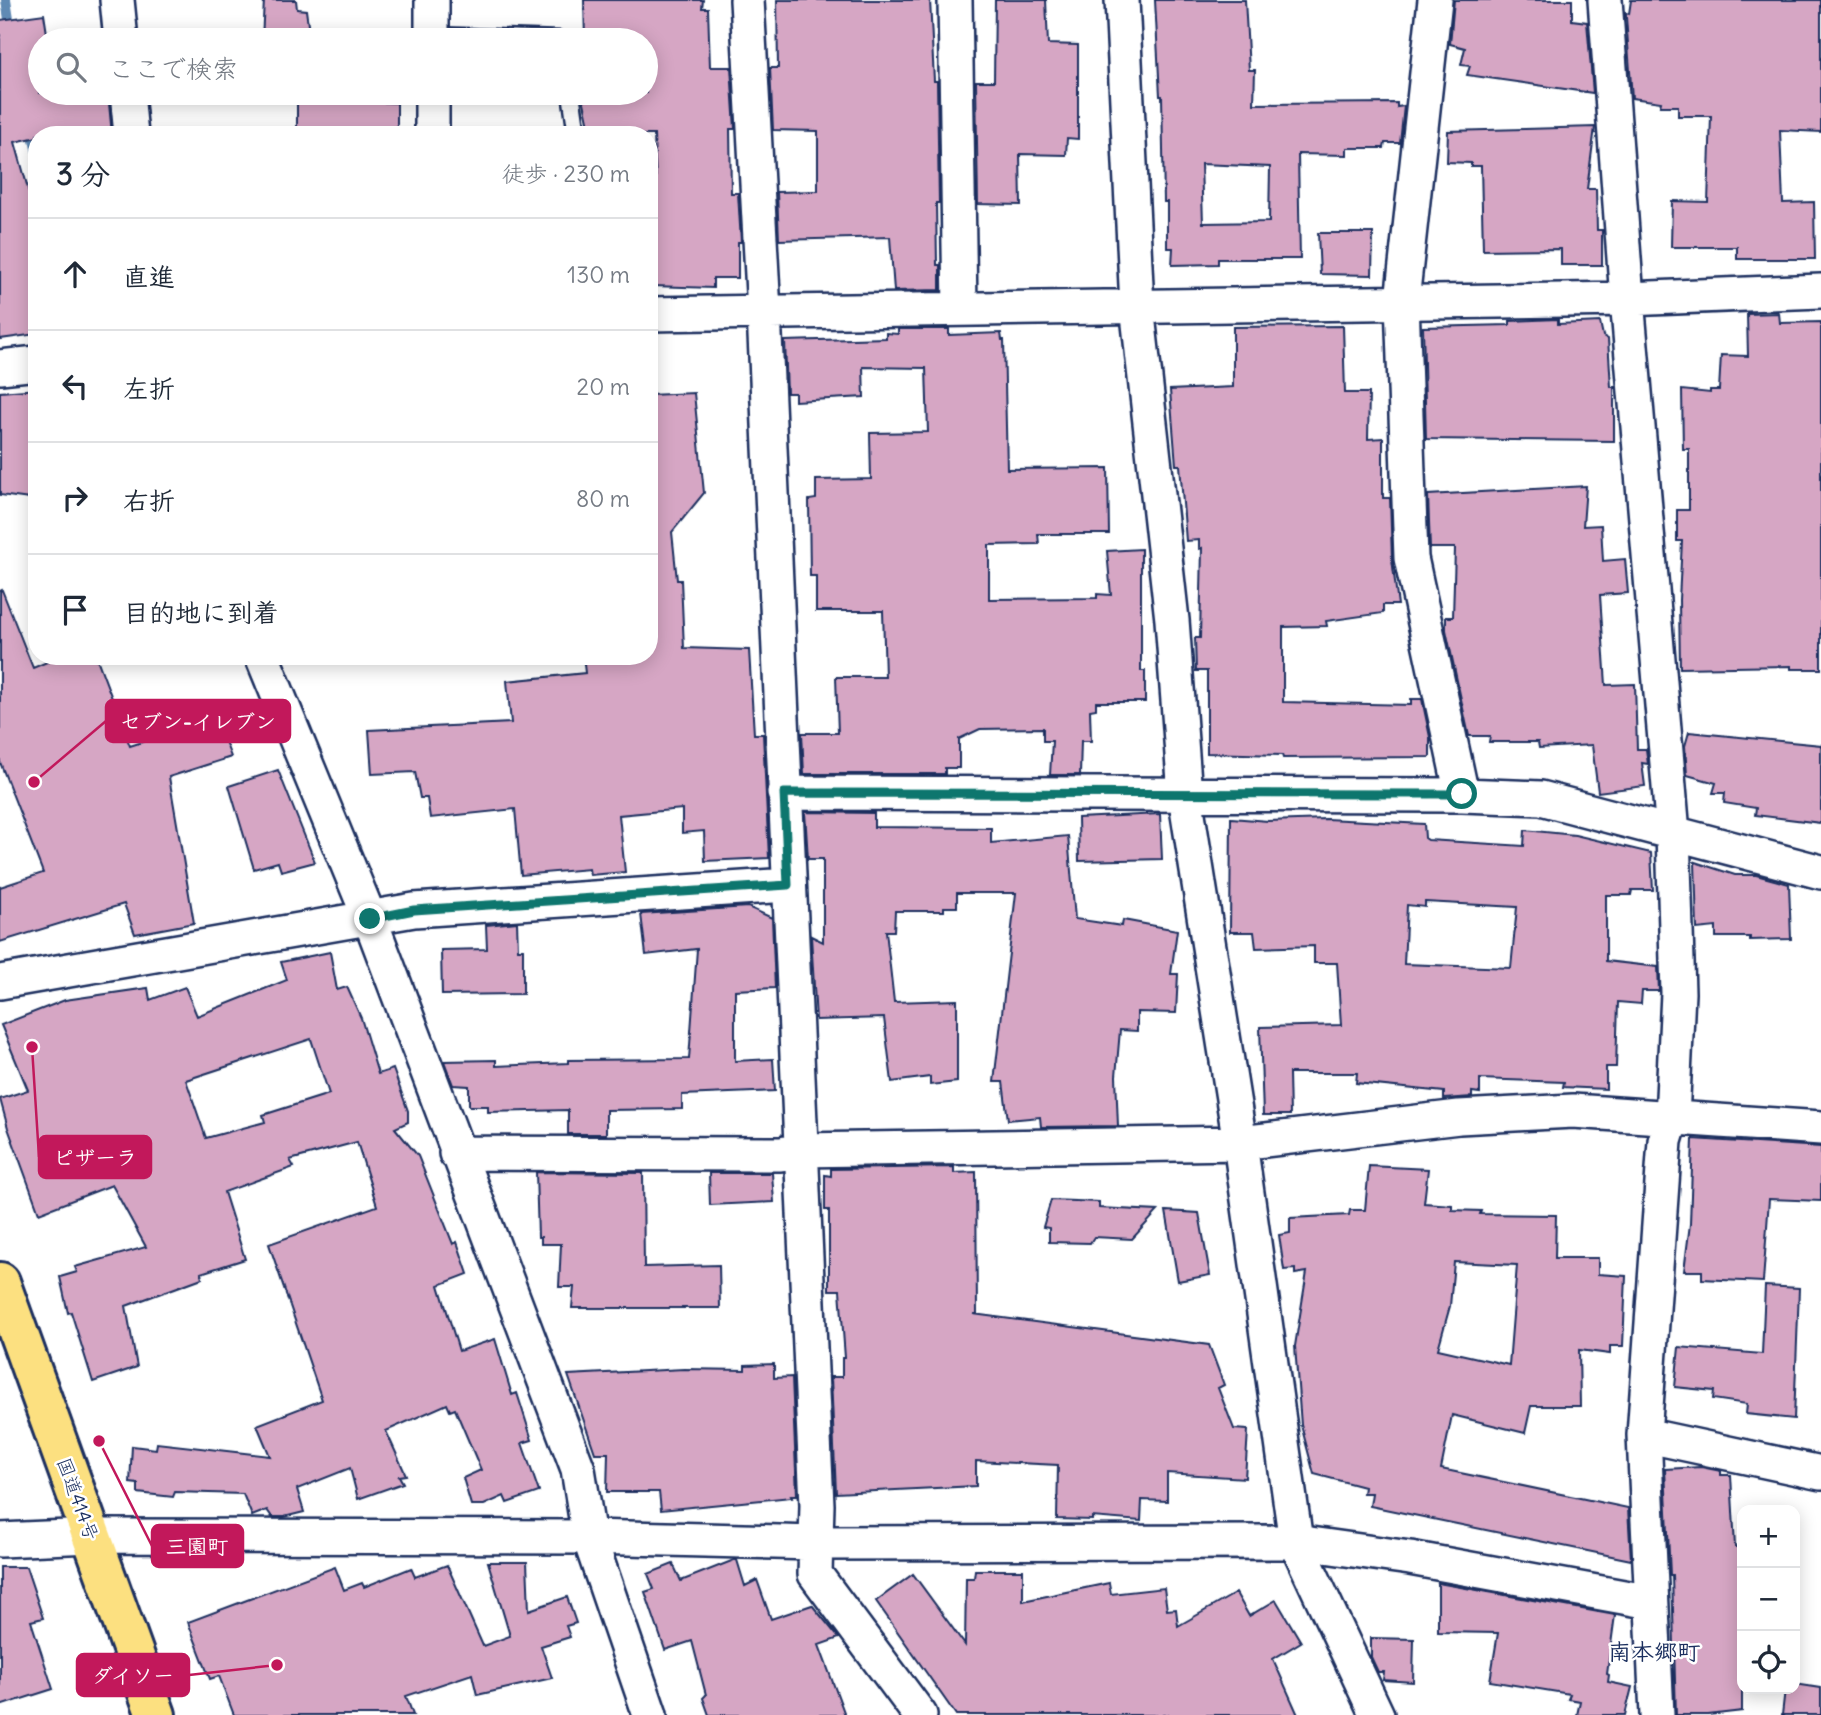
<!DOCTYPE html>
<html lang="ja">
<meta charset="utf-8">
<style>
:root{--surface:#fff;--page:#f2f2f3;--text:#1f2937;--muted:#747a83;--line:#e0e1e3}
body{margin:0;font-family:Delius,"Klee One",sans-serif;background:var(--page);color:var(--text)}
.controls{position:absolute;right:21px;bottom:21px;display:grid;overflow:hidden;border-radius:14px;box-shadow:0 4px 18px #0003}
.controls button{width:63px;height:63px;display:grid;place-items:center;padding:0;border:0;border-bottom:2px solid var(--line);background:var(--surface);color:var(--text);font:35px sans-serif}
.stop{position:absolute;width:21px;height:21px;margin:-16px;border:5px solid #0f766e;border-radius:50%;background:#fff}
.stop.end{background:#0f766e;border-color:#fff;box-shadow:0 2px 7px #0008}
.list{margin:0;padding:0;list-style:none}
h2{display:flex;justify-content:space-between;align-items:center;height:91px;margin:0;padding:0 28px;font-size:30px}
h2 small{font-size:23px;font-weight:400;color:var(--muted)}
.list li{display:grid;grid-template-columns:46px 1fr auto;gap:21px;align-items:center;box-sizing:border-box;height:112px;padding:0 28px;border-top:2px solid var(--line)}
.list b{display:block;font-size:26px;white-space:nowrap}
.list em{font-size:23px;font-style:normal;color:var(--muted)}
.icon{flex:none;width:38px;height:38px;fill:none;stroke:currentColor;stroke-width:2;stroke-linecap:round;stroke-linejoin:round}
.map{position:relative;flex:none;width:1821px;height:1715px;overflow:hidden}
.search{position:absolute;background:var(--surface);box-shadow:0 4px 18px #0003;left:28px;top:28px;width:630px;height:77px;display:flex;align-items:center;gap:18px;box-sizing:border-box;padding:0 24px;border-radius:38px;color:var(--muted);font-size:26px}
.panel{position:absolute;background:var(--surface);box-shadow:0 4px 18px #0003;left:28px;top:126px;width:630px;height:539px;border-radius:28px}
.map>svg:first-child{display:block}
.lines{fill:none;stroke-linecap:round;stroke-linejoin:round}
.stream{stroke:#618ab4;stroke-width:10}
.building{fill:#d6a6c4;stroke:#1b2f5e;stroke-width:2;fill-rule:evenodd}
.service-casing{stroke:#1b2f5e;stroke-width:21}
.minor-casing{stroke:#1b2f5e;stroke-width:38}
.trunk-casing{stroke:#1b2f5e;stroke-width:44}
.service{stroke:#fff;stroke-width:16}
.minor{stroke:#fff;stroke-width:33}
.trunk{stroke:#fce080;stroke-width:38}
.route{stroke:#0f766e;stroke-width:9}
.labels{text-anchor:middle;stroke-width:5;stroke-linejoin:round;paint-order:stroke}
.street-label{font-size:19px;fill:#1b2f5e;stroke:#fff}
.quarter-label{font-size:23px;font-weight:bold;fill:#1b2f5e;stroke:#fff}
.leader{fill:none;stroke:#c2185b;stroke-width:2.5}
.callout-dot{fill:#c2185b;stroke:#fff;stroke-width:2.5}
.callout{fill:#c2185b;stroke:#c2185b;stroke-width:2.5}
.callout-label{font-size:21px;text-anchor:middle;font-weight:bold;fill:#fff}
</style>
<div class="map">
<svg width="1821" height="1715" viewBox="0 0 1821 1715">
<rect width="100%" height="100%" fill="#fff"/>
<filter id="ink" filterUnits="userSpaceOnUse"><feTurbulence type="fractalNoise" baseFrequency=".0143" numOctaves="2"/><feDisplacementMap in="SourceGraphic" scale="14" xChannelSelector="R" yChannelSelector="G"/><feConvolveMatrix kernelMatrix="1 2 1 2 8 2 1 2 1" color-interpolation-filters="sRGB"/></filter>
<g filter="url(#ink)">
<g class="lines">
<!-- stream -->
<path class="stream" d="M 6,0 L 11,32
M 31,126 L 37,153"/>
</g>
<!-- building -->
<path class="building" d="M 264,0 L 296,0 L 297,9 L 306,10 L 310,40 L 262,40 Z
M 584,0 L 703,0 L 702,8 L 708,8 L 710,67 L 731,67 L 735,129 L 730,129 L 731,193 L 738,193 L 741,242 L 738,242 L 738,278 L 713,278 L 713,288 L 653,286 L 654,245 L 649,246 L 649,211 L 654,211 L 656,184 L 654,135 L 591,135 L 582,93 L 646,93 L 646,40 L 585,40 Z
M 777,0 L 930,0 L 934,81 L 937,81 L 939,203 L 936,203 L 937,265 L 940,265 L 940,290 L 894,291 L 890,237 L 779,240 L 777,192 L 818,191 L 818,131 L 773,130 L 770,68 L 778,68 Z
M 995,0 L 1046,0 L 1048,44 L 1078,45 L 1078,139 L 1067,138 L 1066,155 L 1020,154 L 1021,205 L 978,204 L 976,81 L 994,81 Z
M 1155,0 L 1245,0 L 1249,70 L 1255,70 L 1254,104 L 1397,103 L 1397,107 L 1404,106 L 1400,143 L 1385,143 L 1384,148 L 1347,148 L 1347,155 L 1298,154 L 1300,259 L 1218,259 L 1218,264 L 1172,265 L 1173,248 L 1167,248 L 1167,202 L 1164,202 L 1162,96 L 1160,96 ZM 1201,164 L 1270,167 L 1269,222 L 1203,223 Z
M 1454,0 L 1572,0 L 1572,20 L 1587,22 L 1593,93 L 1467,75 L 1470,66 L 1461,65 L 1465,48 L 1450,44 Z
M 1631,0 L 1821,0 L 1821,132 L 1780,130 L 1783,203 L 1814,202 L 1815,259 L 1737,259 L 1737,247 L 1671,247 L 1672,201 L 1708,202 L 1711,116 L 1678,116 L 1678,106 L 1660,106 L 1661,102 L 1632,98 L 1626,17 L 1626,13 L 1629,14 Z
M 44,14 L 48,40 L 40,40 L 40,93 L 108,93 L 112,135 L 37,135 L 37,137 L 15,142 L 37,221 L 37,334 L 0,339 L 0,20 Z
M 356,99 L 356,101 L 397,103 L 397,135 L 297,135 L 297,100 Z
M 1595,127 L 1587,189 L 1596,189 L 1597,230 L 1602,230 L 1602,265 L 1561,265 L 1561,249 L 1483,250 L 1481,166 L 1471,166 L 1471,163 L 1447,162 L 1448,131 Z
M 1318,233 L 1373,233 L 1372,275 L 1320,274 Z
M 1779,313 L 1780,323 L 1821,322 L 1821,669 L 1791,669 L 1791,666 L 1680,668 L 1679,600 L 1682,541 L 1677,541 L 1677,510 L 1689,510 L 1689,449 L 1683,449 L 1682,390 L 1710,393 L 1710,390 L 1719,390 L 1721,355 L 1748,356 L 1747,314 Z
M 1558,319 L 1558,324 L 1600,322 L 1603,336 L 1608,339 L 1611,387 L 1614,387 L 1614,441 L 1426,439 L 1423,327 L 1510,325 L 1510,321 Z
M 1343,326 L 1345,393 L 1369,393 L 1368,439 L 1383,438 L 1383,498 L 1390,498 L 1392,559 L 1398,605 L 1383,605 L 1383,613 L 1326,621 L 1327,626 L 1283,627 L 1283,702 L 1411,705 L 1411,699 L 1422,699 L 1430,737 L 1430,757 L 1283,758 L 1282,755 L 1207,753 L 1207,671 L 1196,671 L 1195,638 L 1200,638 L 1202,548 L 1199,549 L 1199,540 L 1186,541 L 1180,465 L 1176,465 L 1170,390 L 1233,387 L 1233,327 Z
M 898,329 L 949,329 L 949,335 L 1001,333 L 1002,340 L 1004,340 L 1007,469 L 1108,468 L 1109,534 L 1038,534 L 1039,544 L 989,545 L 989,599 L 1097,598 L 1097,594 L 1111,595 L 1107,551 L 1141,549 L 1141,671 L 1145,671 L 1145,702 L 1096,702 L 1096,709 L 1090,710 L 1091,741 L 1081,741 L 1080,775 L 1050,775 L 1052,741 L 1043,741 L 1043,728 L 980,729 L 959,739 L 959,768 L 945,768 L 945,774 L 804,774 L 802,733 L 838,733 L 836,677 L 885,677 L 883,611 L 816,611 L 816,576 L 810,576 L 809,500 L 816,499 L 816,480 L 871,479 L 870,433 L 928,432 L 926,368 L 863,367 L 864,397 L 795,401 L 795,393 L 787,393 L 785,341 L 886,338 L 886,333 L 898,334 Z
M 37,389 L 37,500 L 0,495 L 0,392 Z
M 694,393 L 704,493 L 672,532 L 677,580 L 681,580 L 684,648 L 749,650 L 754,734 L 763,734 L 769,858 L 705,861 L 704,831 L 682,833 L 682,809 L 619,815 L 625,872 L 590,875 L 589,869 L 521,875 L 515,809 L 430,818 L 427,798 L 420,798 L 415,772 L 372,774 L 369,730 L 511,723 L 507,681 L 585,673 L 583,656 L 649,656 L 649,503 L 654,503 L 653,448 L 649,448 L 649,395 Z
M 1586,486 L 1583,526 L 1601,525 L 1603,561 L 1625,559 L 1628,593 L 1600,595 L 1606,685 L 1635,684 L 1637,749 L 1646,749 L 1648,764 L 1642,763 L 1645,786 L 1598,792 L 1592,745 L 1539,748 L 1538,742 L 1489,742 L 1490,736 L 1469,736 L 1446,630 L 1446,617 L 1453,617 L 1455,548 L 1430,548 L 1428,495 Z
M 2,590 L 33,668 L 61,656 L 96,656 L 130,746 L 216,718 L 231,757 L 169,777 L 194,923 L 135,934 L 124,904 L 0,942 L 0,887 L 43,873 L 0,762 L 0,591 Z
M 1689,732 L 1821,745 L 1821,823 L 1755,815 L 1756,808 L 1724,803 L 1725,793 L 1713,793 L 1716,783 L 1687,775 L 1685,746 Z
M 278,770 L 315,862 L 281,871 L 278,862 L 254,869 L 229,786 Z
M 805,812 L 874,813 L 874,827 L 991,828 L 991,843 L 1068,836 L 1075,919 L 1122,926 L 1123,920 L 1177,930 L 1171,974 L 1178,974 L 1176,1013 L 1137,1012 L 1137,1031 L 1120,1030 L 1116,1076 L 1118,1126 L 1041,1127 L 1040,1117 L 1008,1120 L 1003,1082 L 994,1082 L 1016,893 L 957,893 L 957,907 L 944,907 L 944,911 L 895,911 L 894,931 L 886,931 L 894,1002 L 957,1000 L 957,1082 L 930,1085 L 930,1077 L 892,1082 L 884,1018 L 816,1020 L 811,936 L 823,942 L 823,859 L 808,859 Z
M 1160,814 L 1162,859 L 1079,861 L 1078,818 Z
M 1231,818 L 1268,821 L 1326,819 L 1424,824 L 1425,838 L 1428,840 L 1524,846 L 1525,830 L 1575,835 L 1651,853 L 1653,890 L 1632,890 L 1631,895 L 1606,895 L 1606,961 L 1658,967 L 1659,991 L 1642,991 L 1641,1004 L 1618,1002 L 1616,1067 L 1606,1067 L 1606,1089 L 1563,1087 L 1564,1082 L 1480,1079 L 1480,1093 L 1472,1092 L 1472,1097 L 1444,1099 L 1444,1092 L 1356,1083 L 1357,1073 L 1289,1073 L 1290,1115 L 1263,1115 L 1260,1027 L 1341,1025 L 1337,963 L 1314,963 L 1314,946 L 1256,948 L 1254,932 L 1230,932 ZM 1425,902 L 1517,907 L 1511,968 L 1404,964 L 1407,905 L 1425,907 Z
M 1695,862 L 1735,875 L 1756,875 L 1789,884 L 1791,939 L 1750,940 L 1750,937 L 1716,937 L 1716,927 L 1697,929 Z
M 748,907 L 772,918 L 775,988 L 735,990 L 735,1061 L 773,1059 L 775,1091 L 682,1095 L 682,1109 L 606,1110 L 606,1134 L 568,1134 L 568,1110 L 488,1112 L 488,1106 L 469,1106 L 469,1086 L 453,1085 L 444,1061 L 496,1060 L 496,1066 L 568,1063 L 568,1060 L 689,1059 L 697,949 L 646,955 L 641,914 Z
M 517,922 L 518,949 L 523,949 L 523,994 L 442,995 L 441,950 L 487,949 L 486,925 Z
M 330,952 L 337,990 L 347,987 L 361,1018 L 378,1074 L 393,1069 L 408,1111 L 408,1122 L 395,1128 L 418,1156 L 453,1244 L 457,1242 L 468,1274 L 439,1285 L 459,1351 L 495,1339 L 512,1395 L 517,1393 L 532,1440 L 522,1443 L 539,1492 L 507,1503 L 504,1496 L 484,1505 L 471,1505 L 463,1478 L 481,1470 L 455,1409 L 450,1411 L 447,1404 L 386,1431 L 406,1475 L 399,1476 L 403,1483 L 358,1499 L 350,1468 L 297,1489 L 304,1512 L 284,1517 L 272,1517 L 267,1510 L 252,1516 L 243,1494 L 175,1492 L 173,1497 L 138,1493 L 138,1484 L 130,1483 L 132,1446 L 156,1449 L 157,1443 L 270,1456 L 257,1425 L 322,1400 L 269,1244 L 377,1206 L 357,1142 L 290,1160 L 294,1167 L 224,1192 L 245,1259 L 201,1273 L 202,1278 L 126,1306 L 137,1367 L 93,1382 L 71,1312 L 68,1313 L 60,1277 L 77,1272 L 75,1267 L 146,1247 L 112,1185 L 39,1213 L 8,1128 L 0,1099 L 28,1090 L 1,1025 L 65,1000 L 148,988 L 150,1000 L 185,987 L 197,1016 L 287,980 L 281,962 ZM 311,1039 L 329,1094 L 263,1115 L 265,1122 L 206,1138 L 186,1080 Z
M 1693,1139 L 1821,1147 L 1821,1201 L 1769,1199 L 1763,1282 L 1702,1279 L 1702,1271 L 1684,1271 L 1690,1224 Z
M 1369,1166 L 1428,1169 L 1424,1203 L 1452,1205 L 1452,1210 L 1481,1211 L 1480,1214 L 1556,1215 L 1555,1258 L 1598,1258 L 1598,1274 L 1626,1276 L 1623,1346 L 1610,1346 L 1610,1354 L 1579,1350 L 1580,1406 L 1531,1406 L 1525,1433 L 1452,1415 L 1441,1469 L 1628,1508 L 1631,1560 L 1370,1506 L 1372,1493 L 1363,1493 L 1364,1487 L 1314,1474 L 1301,1425 L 1295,1346 L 1307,1272 L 1295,1274 L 1295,1269 L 1284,1270 L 1279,1235 L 1290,1233 L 1290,1218 L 1349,1215 L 1350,1210 L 1365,1210 ZM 1454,1262 L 1517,1265 L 1509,1365 L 1438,1349 L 1450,1306 Z
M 954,1167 L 954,1173 L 976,1172 L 977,1314 L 973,1314 L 1209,1345 L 1224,1385 L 1218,1388 L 1234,1429 L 1248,1430 L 1245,1478 L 1167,1473 L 1167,1501 L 1142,1500 L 1141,1521 L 1092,1517 L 1092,1520 L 1057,1519 L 1058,1465 L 976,1461 L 976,1486 L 836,1493 L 831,1377 L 842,1377 L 842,1358 L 845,1358 L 840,1290 L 829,1290 L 829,1210 L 825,1210 L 825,1175 L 831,1176 L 831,1169 Z
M 536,1172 L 643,1173 L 644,1267 L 719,1265 L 720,1308 L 572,1308 L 574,1287 L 559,1287 L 561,1244 L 541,1244 L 541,1237 L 538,1237 Z
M 709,1173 L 772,1173 L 774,1202 L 710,1205 Z
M 1051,1200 L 1099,1202 L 1099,1208 L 1158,1211 L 1132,1239 L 1094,1237 L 1090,1243 L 1049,1242 L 1049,1228 L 1043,1227 Z
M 1166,1211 L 1199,1213 L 1210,1275 L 1178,1281 Z
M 1765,1286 L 1799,1288 L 1794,1419 L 1746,1414 L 1747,1404 L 1713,1399 L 1714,1391 L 1675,1387 L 1679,1347 L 1762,1354 Z
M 774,1364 L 774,1378 L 792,1377 L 797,1495 L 791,1495 L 792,1497 L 661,1510 L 659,1492 L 607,1492 L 608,1453 L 595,1453 L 568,1375 L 684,1369 L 745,1370 L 745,1365 Z
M 1701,1467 L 1721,1471 L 1721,1475 L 1731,1475 L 1735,1547 L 1742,1547 L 1742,1711 L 1708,1715 L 1676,1715 L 1672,1575 L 1670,1575 L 1665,1469 Z
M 734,1560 L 737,1560 L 745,1586 L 757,1580 L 771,1619 L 812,1605 L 839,1638 L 819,1645 L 845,1715 L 709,1715 L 703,1698 L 706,1695 L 692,1641 L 665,1650 L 645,1592 L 654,1589 L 648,1574 L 673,1564 L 681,1581 Z
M 488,1562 L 527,1562 L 529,1610 L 567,1597 L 576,1623 L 566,1626 L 570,1637 L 541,1646 L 552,1678 L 477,1695 L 472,1674 L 406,1696 L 413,1715 L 234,1715 L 219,1676 L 210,1679 L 188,1622 L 335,1567 L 344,1590 L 362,1583 L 364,1587 L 411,1568 L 415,1577 L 447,1565 L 483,1646 L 510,1636 Z
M 0,1567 L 26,1567 L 43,1618 L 31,1621 L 53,1689 L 0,1706 Z
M 975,1570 L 1023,1570 L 1023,1601 L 1109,1583 L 1111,1594 L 1164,1588 L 1167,1610 L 1176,1609 L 1178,1626 L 1236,1593 L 1249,1616 L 1276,1600 L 1301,1642 L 1273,1659 L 1298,1715 L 956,1715 L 876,1601 L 913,1574 L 965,1645 L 966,1578 L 974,1578 Z
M 1438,1583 L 1615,1615 L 1607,1674 L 1609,1675 L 1608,1682 L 1632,1687 L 1625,1715 L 1577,1715 L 1580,1701 L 1568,1699 L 1570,1694 L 1490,1681 L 1498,1633 L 1438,1632 Z
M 1371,1638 L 1414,1639 L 1413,1682 L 1383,1680 L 1384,1672 L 1378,1672 L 1371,1657 Z
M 1795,1684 L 1821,1688 L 1821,1715 L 1782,1715 L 1785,1689 L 1795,1689 Z"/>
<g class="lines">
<defs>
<path id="service" d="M 432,36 L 560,40
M 571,93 L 577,135"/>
<path id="minor" d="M 117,0 L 121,40
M 432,0 L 432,40
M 747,0 L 764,312 L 817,1505 L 815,1574 L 920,1715
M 955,0 L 960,308
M 1122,0 L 1137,306 L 1172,620 L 1185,795 L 1240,1143 L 1296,1542 L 1377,1715
M 1435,0 L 1402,301 L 1411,558 L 1462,795
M 1605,0 L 1627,299 L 1673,833 L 1678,993 L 1672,1118 L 1665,1141 L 1644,1435 L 1657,1715
M 127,93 L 131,135
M 432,135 L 432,93
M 649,314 L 1627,299 L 1821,291
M 0,367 L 37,363
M 262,656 L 370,919 L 578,1469 L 589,1537 L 650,1715
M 784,793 L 1462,795 L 1541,798 L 1821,872
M 0,982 L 414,910 L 788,885
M 456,1153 L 781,1154 L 799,1150 L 1240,1143 L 1459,1117 L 1573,1111 L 1821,1128
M 1644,1435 L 1821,1473
M 0,1540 L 91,1536 L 589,1537 L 815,1543 L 1296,1542 L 1410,1558 L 1651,1602"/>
<path id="trunk" d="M 0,1282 L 156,1715"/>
</defs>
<!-- service casing -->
<use href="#service" class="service-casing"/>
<!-- minor casing -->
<use href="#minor" class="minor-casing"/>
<!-- trunk casing -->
<use href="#trunk" class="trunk-casing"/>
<!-- service -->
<use href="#service" class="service"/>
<!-- minor -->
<use href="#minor" class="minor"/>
<!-- trunk -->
<use href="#trunk" class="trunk"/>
</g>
</g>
<g class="lines" filter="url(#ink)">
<!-- route -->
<path class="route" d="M 370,919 L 414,910 L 788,885 L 784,793 L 1462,794"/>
</g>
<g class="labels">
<!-- street labels -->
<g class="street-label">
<text transform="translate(78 1499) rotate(70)" y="7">国道414号</text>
</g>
<!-- quarter labels -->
<g class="quarter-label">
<text x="1654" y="1660">南本郷町</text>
</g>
</g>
<!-- callouts -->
<path class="leader" d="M34 782L106 721M32 1047L39 1157M99 1441L152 1546M277 1665L189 1675"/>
<g class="callout-dot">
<circle cx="34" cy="782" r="7"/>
<circle cx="32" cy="1047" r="7"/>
<circle cx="99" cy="1441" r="7"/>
<circle cx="277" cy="1665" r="7"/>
</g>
<g class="callout">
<rect x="106" y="700" width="184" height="42" rx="7"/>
<rect x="39" y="1136" width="112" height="42" rx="7"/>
<rect x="152" y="1525" width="91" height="42" rx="7"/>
<rect x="77" y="1654" width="112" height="42" rx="7"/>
</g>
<g class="callout-label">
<text x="198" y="729">セブン-イレブン</text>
<text x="95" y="1165">ピザーラ</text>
<text x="197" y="1554">三園町</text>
<text x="133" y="1683">ダイソー</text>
</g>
</svg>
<div class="controls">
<button>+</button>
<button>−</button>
<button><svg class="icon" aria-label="locate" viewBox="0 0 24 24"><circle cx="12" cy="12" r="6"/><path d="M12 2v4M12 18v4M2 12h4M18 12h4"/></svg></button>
</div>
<div class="stop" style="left:1462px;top:794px"></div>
<div class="stop end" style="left:370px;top:919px"></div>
<div class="search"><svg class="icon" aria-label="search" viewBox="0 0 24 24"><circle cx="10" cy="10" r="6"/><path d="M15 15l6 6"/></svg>ここで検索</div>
<section class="panel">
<h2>3 分<small>徒歩 · 230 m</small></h2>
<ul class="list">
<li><svg class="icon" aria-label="ahead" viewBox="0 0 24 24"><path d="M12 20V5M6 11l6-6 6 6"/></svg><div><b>直進</b></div><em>130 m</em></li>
<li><svg class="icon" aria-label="left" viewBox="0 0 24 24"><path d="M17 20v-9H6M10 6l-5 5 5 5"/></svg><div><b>左折</b></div><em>20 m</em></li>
<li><svg class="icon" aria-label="right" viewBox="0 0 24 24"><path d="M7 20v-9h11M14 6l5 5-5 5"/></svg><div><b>右折</b></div><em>80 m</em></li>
<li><svg class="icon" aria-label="arrive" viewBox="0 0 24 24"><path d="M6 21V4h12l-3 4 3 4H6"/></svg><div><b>目的地に到着</b></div></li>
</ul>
</section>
</div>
